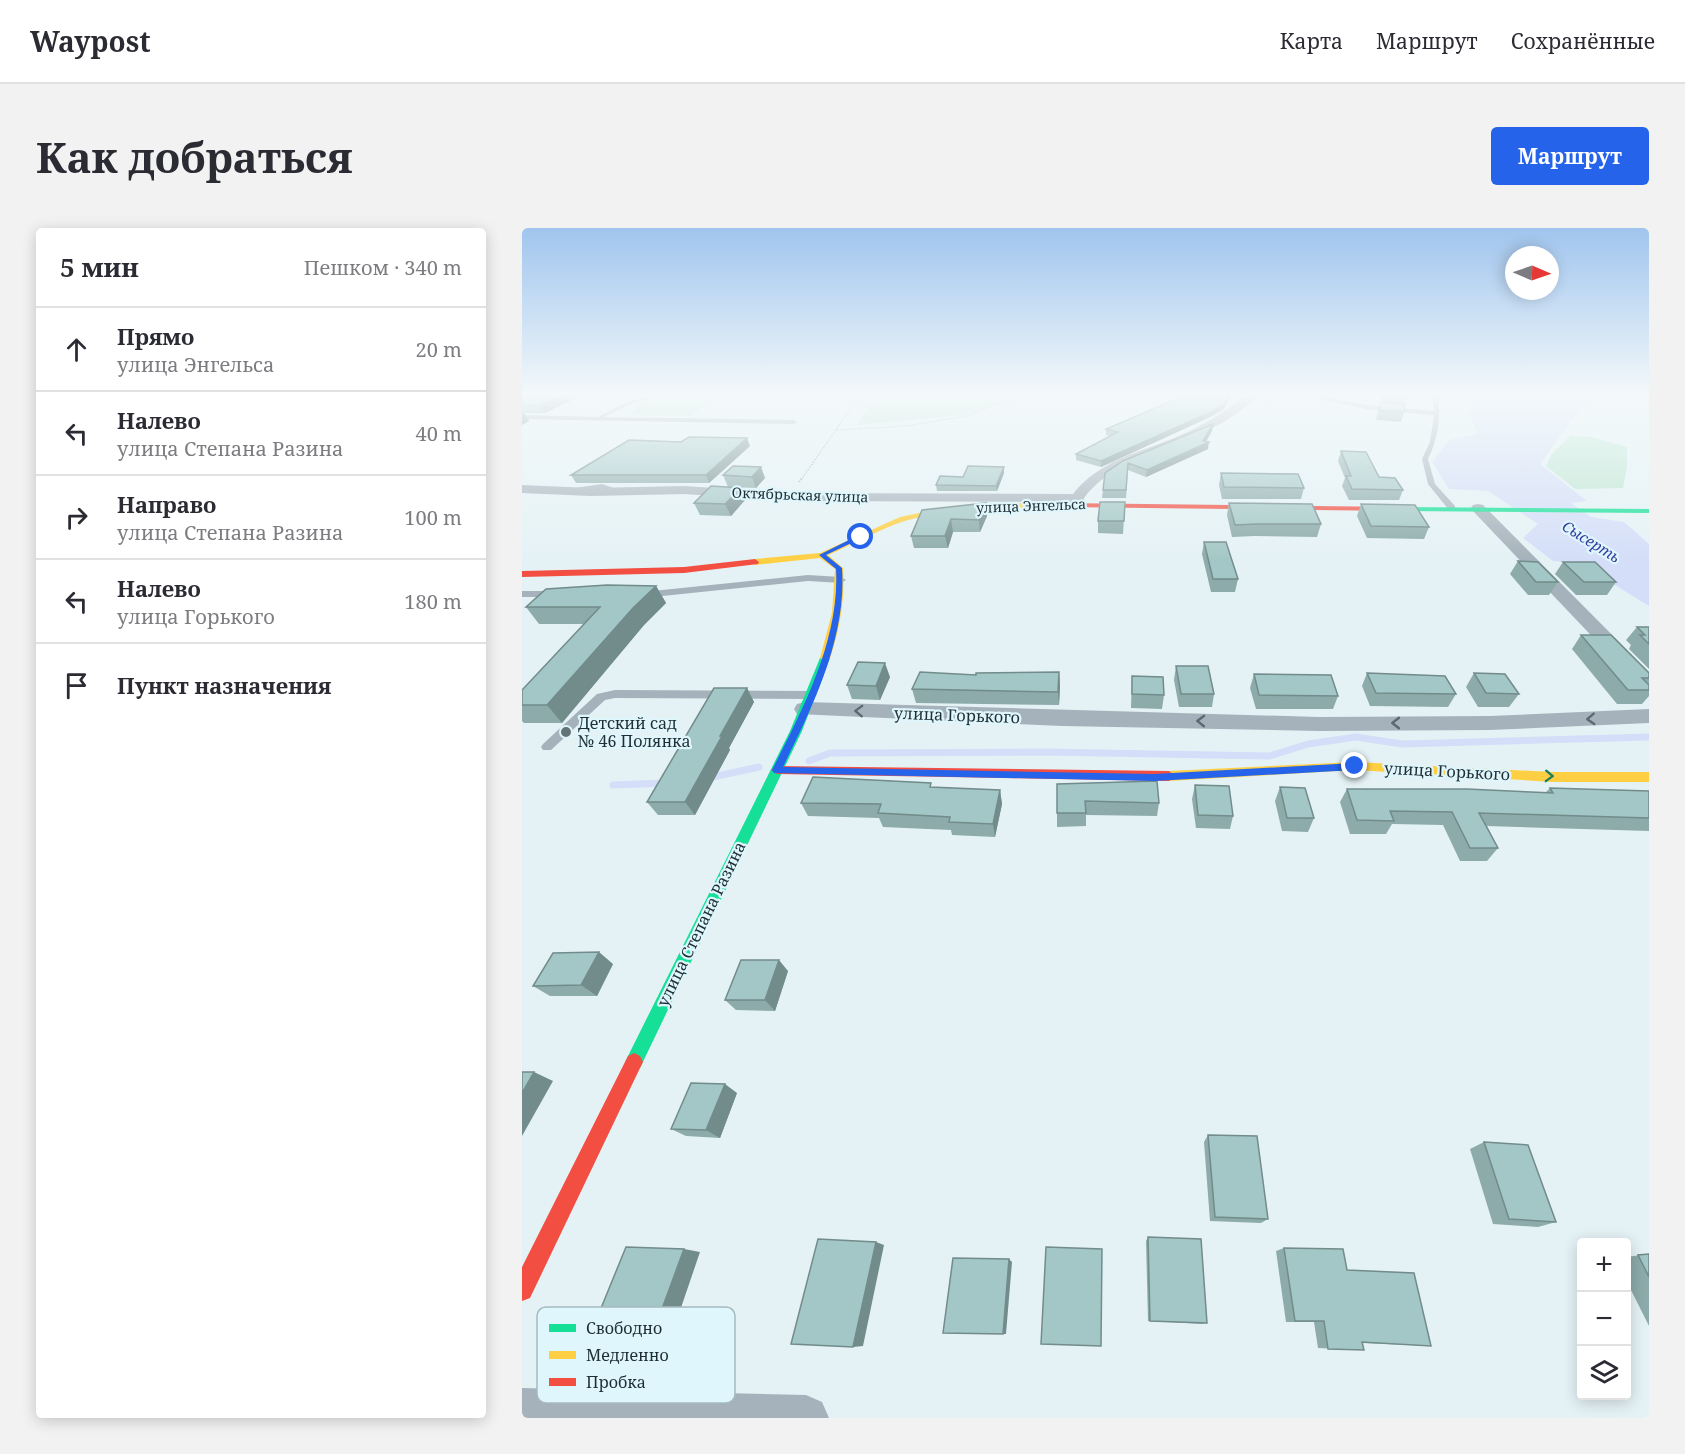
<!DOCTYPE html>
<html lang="ru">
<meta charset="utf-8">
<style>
:root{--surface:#fff;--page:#f2f2f3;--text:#2b2b33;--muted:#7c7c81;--line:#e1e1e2;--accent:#2563eb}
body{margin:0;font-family:"Noto Serif",serif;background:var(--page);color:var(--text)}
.controls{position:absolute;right:18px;bottom:18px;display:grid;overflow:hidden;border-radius:6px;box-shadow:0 3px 15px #0003}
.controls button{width:54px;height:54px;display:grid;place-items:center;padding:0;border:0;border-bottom:2px solid var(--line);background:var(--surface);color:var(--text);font:30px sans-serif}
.compass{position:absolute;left:983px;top:18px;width:54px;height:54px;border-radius:50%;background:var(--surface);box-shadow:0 3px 15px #0003;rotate:92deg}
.stop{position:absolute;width:18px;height:18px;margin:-14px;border:4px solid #2563eb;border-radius:50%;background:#fff}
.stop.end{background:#2563eb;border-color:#fff;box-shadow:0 2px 6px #0008}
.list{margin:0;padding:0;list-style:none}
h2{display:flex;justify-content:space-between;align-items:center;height:78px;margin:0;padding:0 24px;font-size:26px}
h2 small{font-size:20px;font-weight:400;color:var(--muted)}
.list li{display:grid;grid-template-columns:39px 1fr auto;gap:18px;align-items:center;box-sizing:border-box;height:84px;padding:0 24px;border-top:2px solid var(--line)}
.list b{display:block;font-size:22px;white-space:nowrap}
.list p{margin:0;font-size:20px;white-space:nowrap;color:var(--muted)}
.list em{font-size:20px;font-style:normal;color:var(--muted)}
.icon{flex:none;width:33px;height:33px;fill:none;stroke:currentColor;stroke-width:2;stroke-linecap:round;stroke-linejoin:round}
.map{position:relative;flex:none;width:1127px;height:1190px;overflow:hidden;border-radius:6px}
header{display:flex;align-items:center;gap:36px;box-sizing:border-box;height:84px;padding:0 30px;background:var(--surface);border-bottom:2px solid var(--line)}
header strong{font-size:28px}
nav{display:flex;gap:33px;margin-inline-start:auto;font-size:21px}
.intro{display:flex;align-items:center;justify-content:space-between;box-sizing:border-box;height:144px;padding:0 36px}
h1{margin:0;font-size:42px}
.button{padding:15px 27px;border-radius:6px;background:var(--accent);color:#fff;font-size:21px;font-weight:700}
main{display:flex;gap:36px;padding:0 36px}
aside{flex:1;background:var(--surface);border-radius:6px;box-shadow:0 3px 15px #0003}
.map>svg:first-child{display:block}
.green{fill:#bde6d2}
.water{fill:#d4def8}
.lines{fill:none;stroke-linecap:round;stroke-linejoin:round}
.stream{stroke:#d4def8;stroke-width:7}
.path-far1{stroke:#aab6bb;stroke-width:1.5;stroke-dasharray:1.5 1.5;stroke-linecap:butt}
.path{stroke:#aab6bb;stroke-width:2;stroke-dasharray:1.5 1.5;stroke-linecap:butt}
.lane{fill:#a6b2bb;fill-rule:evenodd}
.street{fill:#a6b2bb;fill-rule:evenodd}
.fast{fill:#16e098;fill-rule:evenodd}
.slow{fill:#ffcf43;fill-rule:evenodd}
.jam{fill:#f24e42;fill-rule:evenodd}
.wall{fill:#8cabaa}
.shaded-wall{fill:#728b8b}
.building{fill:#a3c7c6;stroke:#728b8b;stroke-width:1.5}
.oneway{stroke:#5c6970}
.oneway2{stroke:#1b7e60}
.route{fill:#2563eb}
.poi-dot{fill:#647377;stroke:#def6fc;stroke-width:2}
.labels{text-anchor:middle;stroke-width:4.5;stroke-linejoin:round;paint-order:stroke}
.far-street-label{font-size:14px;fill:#1f2e33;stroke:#def6fc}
.far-water-label{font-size:15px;font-style:italic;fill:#383fa2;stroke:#def6fc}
.street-label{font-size:16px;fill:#1f2e33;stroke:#def6fc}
.poi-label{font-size:16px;fill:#1f2e33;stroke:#def6fc;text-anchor:start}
.key{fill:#def6fc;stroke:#a5bac0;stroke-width:1.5}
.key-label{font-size:16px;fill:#1f2e33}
</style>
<header>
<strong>Waypost</strong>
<nav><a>Карта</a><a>Маршрут</a><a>Сохранённые</a></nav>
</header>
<div class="intro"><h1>Как добраться</h1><a class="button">Маршрут</a></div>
<main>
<aside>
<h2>5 мин<small>Пешком · 340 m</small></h2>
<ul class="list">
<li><svg class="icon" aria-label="ahead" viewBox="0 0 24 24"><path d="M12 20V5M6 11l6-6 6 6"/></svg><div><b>Прямо</b><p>улица Энгельса</p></div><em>20 m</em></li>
<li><svg class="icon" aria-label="left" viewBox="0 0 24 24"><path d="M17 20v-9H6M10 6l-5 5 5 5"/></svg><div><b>Налево</b><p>улица Степана Разина</p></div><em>40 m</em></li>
<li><svg class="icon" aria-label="right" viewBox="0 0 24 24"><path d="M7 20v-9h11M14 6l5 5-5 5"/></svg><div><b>Направо</b><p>улица Степана Разина</p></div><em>100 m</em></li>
<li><svg class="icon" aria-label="left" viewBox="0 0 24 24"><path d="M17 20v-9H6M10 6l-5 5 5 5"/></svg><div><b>Налево</b><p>улица Горького</p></div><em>180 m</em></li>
<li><svg class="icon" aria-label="arrive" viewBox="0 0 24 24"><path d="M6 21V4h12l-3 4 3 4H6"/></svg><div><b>Пункт назначения</b></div></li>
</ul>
</aside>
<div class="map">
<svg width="1127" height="1190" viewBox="0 0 1127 1190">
<rect width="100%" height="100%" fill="#e5f2f5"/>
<!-- green -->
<path class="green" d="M 152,167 L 196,167 L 169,188 L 109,187 L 118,174 Z
M 355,167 L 515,167 L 441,187 L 335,197 Z
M 1048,208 L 1069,209 L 1105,219 L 1105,238 L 1101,260 L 1053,261 L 1024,238 L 1029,227 Z"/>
<!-- water -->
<path class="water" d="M 965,167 L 1063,167 L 1064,172 L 1018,236 L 1065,273 L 1049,275 L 1069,289 L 1102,294 L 1127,316 L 1127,378 L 1057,335 L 1031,333 L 1001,310 L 1016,296 L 966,263 L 927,261 L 910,234 L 928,212 L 956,206 L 946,184 Z"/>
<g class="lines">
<!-- stream -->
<path class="stream" d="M 287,533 L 308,525 L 524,524 L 748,528 L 786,516 L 834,509 L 880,516 L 1127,509
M 186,550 L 237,539
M 91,557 L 145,555"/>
<!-- path-far1 -->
<path class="path-far1" d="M 315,202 L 384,198 L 445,188 L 502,167
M 279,252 L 338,167"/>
<!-- path -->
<path class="path" d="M 277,254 L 280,250"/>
<!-- lane -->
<path class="lane" d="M 134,167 L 143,167 L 111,175 L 82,189 L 272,192 L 275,194 L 272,196 L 0,191 L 0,187 L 76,189 L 107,173 Z
M 782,167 L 791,167 L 844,177 L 912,183 L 910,167 L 916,167 C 919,190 916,210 906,231 L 913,256 L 933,278 L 933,282 L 927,282 L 906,256 L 900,231 L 908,214 L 912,187 L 844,181 Z
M 80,256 L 103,264 L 99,266 L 80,260 L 43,264 L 39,262 Z
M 286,347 L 319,349 L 324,352 L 319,355 L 286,353 L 121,370 L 116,367 L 121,364 Z
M 0,363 L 36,363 L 41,366 L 36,369 L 0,369 Z
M 93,462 L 289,463 L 295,467 L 289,471 L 93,470 L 83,472 L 29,522 L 21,522 L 19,519 L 21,516 L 75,466 Z"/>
<!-- street -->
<path class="street" d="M 724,167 L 735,167 C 690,220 603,216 562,270 L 562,279 L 552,279 L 549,274 L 269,273 L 162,266 L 69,268 L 0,265 L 0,257 L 69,260 L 162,258 L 269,265 L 551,266 C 577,233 615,225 652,210 C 678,199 702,185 724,167 Z
M 956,276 L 961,277 L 1127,444 L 1127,462 L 1120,461 L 951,283 L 949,280 L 951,277 Z
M 283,474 L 797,489 L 968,488 L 1127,481 L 1127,495 L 968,502 L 797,503 L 540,498 L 275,486 L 272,481 L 275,476 Z
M 0,1160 L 284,1167 L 300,1174 L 307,1190 L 0,1190 Z"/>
<!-- fast -->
<path class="fast" d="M 880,279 L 1127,281 L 1127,285 L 877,283 L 877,279 Z
M 303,427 L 308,430 L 280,503 L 118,840 L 112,843 L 106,840 L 103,834 L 106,828 L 268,503 L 298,430 Z"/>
<!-- slow -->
<path class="slow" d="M 496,275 L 542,275 L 546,277 L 542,279 C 491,279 436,279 386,292 C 359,300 332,316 306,327 L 321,340 C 323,371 318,400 308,430 L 303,433 L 298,430 L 310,385 L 313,341 L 298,330 L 233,337 L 229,334 L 233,331 L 298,325 L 378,289 L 416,281 Z
M 833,534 L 1031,544 L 1127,544 L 1127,554 L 1031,554 L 833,542 L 647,553 L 641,548 L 647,543 Z"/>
<!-- jam -->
<path class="jam" d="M 539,275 L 880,279 L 884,281 L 880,283 L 542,279 L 539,279 Z
M 233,331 L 237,334 L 236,336 L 162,345 L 0,349 L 0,343 L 162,339 Z
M 255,538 L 647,543 L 653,548 L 647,553 L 255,546 L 249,542 Z
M 112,825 L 118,828 L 121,834 L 118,840 L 8,1070 L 0,1073 L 0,1039 L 106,828 Z"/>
</g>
<!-- wall -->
<path class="wall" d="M 0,167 L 54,170 L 23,185 L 2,185 L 7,193 L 0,197 Z
M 738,167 L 767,167 L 765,170 Z
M 860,167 L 885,167 L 882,176 L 882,184 L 879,194 L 854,192 Z
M 702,181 L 688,189 L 579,239 L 554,232 L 554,226 L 589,208 L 584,207 L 584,201 Z
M 691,196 L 690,203 L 684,214 L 686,221 L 624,249 L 606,242 L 604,270 L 580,270 L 581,262 L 601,233 Z
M 159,214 L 228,218 L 187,255 L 54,255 L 49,247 Z
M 819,223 L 857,249 L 881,262 L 877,272 L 827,272 L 820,258 L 823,250 L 816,233 Z
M 211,238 L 243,250 L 234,260 L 206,259 L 201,247 Z
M 482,245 L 475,263 L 415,263 L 414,257 L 441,249 Z
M 699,245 L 782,260 L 779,271 L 700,271 L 697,257 Z
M 223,272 L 209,288 L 178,287 L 172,275 Z
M 603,274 L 601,306 L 576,305 L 576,293 Z
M 464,275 L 465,288 L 458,304 L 431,304 L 426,320 L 392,320 L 389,308 Z
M 707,275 L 799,296 L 795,309 L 732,308 L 710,309 L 705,287 Z
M 839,276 L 907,299 L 902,311 L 845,310 L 835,288 Z
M 682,314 L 716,351 L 713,364 L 689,364 L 680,326 Z
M 996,333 L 1036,354 L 1027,367 L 1006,367 L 988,346 Z
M 1041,334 L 1094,354 L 1085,367 L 1054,367 L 1033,346 Z
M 134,358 L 144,375 L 122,397 L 40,495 L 2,495 L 0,493 L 0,462 L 62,396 L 17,396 L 4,379 Z
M 1115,399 L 1127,399 L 1127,441 L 1107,421 L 1109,417 L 1104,412 Z
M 1059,407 L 1127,450 L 1127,468 L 1120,476 L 1095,476 L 1050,421 Z
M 654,438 L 692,466 L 690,479 L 657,479 L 652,452 Z
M 537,444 L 538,458 L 537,477 L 394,475 L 390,461 L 454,447 Z
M 845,445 L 934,466 L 926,479 L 848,478 L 840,458 Z
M 952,445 L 997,466 L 987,479 L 956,479 L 944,459 Z
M 732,446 L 816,468 L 811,481 L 734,481 L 728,460 Z
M 610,448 L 642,467 L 640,481 L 609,480 Z
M 368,449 L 358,472 L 330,471 L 325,457 Z
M 225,460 L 232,474 L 207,520 L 208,522 L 173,587 L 136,587 L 125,574 Z
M 535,556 L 637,575 L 635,588 L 564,587 L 564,598 L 535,599 Z
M 673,557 L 711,588 L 708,601 L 674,600 L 670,571 Z
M 410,559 L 478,562 L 480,576 L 473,609 L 430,607 L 429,602 L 361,599 L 357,590 L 286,588 L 279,575 Z
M 758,559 L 792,590 L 786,604 L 760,603 L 753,573 Z
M 1028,560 L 1127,563 L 1127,603 L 965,598 L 976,620 L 965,633 L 938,633 L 921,597 L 870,596 L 864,606 L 828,606 L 818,574 L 825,561 L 1024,564 Z
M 91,736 L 75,768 L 28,768 L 11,758 Z
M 266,743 L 253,783 L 214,782 L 203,772 Z
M 215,865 L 198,910 L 164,908 L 149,901 Z
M 686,907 L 746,991 L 739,995 L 688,993 L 682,914 Z
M 962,914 L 1034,994 L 1016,999 L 971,996 L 948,921 Z
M 626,1009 L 685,1095 L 680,1096 L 626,1093 L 624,1013 Z
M 762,1020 L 909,1118 L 840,1115 L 842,1122 L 796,1120 L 792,1094 L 764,1094 L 754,1023 Z
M 1127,1026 L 1127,1098 L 1104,1052 L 1104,1029 Z"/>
<!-- shaded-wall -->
<path class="shaded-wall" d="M 40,167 L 52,167 L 54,170 L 23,185 L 18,177 Z
M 707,167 L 709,167 L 702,181 L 688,189 L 579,239 L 579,233 Z
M 2,185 L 7,193 L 0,197 L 0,186 Z
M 691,196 L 690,203 L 682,216 L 687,214 L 686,221 L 624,249 L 625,242 L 681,213 Z
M 225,210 L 228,218 L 187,255 L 184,247 Z
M 239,239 L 243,250 L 234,260 L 230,249 Z
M 482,239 L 482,245 L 475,263 L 474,258 Z
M 219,260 L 223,272 L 209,288 L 203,276 Z
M 464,275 L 465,288 L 458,304 L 457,292 Z
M 429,291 L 431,304 L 426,320 L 423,308 Z
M 134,358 L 144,375 L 122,397 L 40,495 L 25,477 L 111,380 Z
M 363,435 L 368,449 L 358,472 L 354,458 Z
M 537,444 L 538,458 L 537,477 L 536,464 Z
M 225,460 L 232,474 L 207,520 L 208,522 L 173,587 L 163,574 L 198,508 Z
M 478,562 L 480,576 L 473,609 L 471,596 Z
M 77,724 L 91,736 L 75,768 L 59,757 Z
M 257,732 L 266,743 L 253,783 L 243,772 Z
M 12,844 L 31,853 L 0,908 L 0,865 Z
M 203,856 L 215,865 L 198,910 L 184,902 Z
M 354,1014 L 362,1017 L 341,1118 L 331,1119 Z
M 162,1021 L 178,1024 L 149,1109 L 130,1108 Z
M 487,1031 L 490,1034 L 484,1106 L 481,1106 Z"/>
<!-- building -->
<path class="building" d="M 0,167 L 40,167 L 18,177 L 0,177 Z
M 664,167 L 707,167 L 702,176 L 689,184 L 579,233 L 554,226 L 596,204 L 584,201 Z
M 859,174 L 883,176 L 882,184 L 857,182 Z
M 691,196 L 681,213 L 687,214 L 625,242 L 606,235 L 604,262 L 581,262 L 583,245 L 601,233 Z
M 167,209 L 225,210 L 184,247 L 49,247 L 107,212 L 159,214 Z
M 819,223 L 844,224 L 857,249 L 873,250 L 881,262 L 830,261 L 824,248 L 829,248 Z
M 211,238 L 239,239 L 230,249 L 201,247 Z
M 446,238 L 482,239 L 474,258 L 414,257 L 418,248 L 441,249 Z
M 699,245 L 776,246 L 782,260 L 702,259 Z
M 189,258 L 219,260 L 203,276 L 172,275 Z
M 578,274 L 603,274 L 602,293 L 576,293 Z
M 464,275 L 457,292 L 429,291 L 423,308 L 389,308 L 400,282 Z
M 707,275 L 790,276 L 799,296 L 735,296 L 713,297 Z
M 839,276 L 893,277 L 907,299 L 849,298 Z
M 682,314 L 704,314 L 716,351 L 691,351 Z
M 996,333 L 1016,334 L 1036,354 L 1014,354 Z
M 1041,334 L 1073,334 L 1094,354 L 1062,354 Z
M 85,357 L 134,358 L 111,380 L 25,477 L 0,477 L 0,462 L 78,379 L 4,379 L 24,361 Z
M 1115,399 L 1127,399 L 1127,416 L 1118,407 L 1123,407 Z
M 1059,407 L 1089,407 L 1127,445 L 1127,450 L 1120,450 L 1127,457 L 1127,462 L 1106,462 Z
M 336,434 L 363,435 L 354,458 L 325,457 Z
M 654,438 L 686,438 L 692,466 L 659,466 Z
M 398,444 L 454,447 L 454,445 L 537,444 L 536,464 L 390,461 Z
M 845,445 L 923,448 L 934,466 L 854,465 Z
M 952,445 L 983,446 L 997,466 L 964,465 Z
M 732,446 L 809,447 L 816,468 L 737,467 Z
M 610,448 L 641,449 L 642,467 L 610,466 Z
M 192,460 L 225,460 L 198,508 L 200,508 L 163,574 L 125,574 Z
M 291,549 L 409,555 L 408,559 L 478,562 L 471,596 L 427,594 L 428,589 L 356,585 L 359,576 L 279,575 Z
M 635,553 L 637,575 L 563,573 L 564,585 L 535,585 L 535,556 Z
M 673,557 L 707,558 L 711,588 L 676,587 Z
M 758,559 L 783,560 L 792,590 L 765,590 Z
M 1028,560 L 1127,563 L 1127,590 L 957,585 L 976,620 L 948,620 L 930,584 L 868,583 L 872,593 L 835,592 L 825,561 L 945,561 L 1031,565 Z
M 77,724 L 59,757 L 11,758 L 31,725 Z
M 219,732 L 257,732 L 243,772 L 203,772 Z
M 0,844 L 12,844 L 0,865 Z
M 169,855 L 203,856 L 184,902 L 149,901 Z
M 686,907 L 735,908 L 746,991 L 693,989 Z
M 962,914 L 1006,917 L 1034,994 L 987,991 Z
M 626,1009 L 679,1011 L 685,1095 L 628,1093 Z
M 296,1011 L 354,1014 L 331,1119 L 269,1116 Z
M 104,1019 L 162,1021 L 130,1108 L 68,1107 Z
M 524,1019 L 580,1021 L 579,1118 L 519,1116 Z
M 762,1020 L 821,1021 L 825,1042 L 892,1045 L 909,1118 L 840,1114 L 842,1122 L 806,1121 L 802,1093 L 773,1093 Z
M 1127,1026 L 1127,1049 L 1116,1027 Z
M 431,1030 L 487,1031 L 481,1106 L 421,1105 Z"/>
<!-- one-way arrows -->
<defs><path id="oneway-chevron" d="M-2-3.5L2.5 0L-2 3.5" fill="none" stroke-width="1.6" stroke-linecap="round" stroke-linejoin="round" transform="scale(1.5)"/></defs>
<g class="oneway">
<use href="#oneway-chevron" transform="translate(337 483) rotate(-178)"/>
<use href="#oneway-chevron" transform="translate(1069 491) rotate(177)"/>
<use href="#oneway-chevron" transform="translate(679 493) rotate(-179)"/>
<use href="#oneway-chevron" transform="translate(874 495) rotate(-180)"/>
</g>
<use class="oneway2" href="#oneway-chevron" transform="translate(1027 548) rotate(2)"/>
<!-- sky -->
<linearGradient id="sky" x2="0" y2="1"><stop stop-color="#a0c5ee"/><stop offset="0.5" stop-color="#f3f9fa"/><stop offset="1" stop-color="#f3f9fa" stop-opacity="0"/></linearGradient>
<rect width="1127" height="333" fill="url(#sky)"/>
<!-- route -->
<path class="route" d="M 337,307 L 342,309 L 304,327 L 320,340 C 325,409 291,478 261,539 L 632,546 L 833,535 L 838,538 L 833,542 L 632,553 L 252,545 L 250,542 C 281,481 318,411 314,341 L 297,327 Z"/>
<!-- markers -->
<circle class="poi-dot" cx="44" cy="504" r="6"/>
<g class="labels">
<!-- far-street labels -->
<g class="far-street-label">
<text transform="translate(278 267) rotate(2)" y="5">Октябрьская улица</text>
<text transform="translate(509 278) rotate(-2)" y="5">улица Энгельса</text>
</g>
<!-- far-water labels -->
<g class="far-water-label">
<text transform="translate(1069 314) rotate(32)" y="5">Сысерть</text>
</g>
<!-- street labels -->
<g class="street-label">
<text transform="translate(435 487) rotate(2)" y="6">улица Горького</text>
<text transform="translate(925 543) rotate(3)" y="6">улица Горького</text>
<text transform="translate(179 696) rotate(-64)" y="6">улица Степана Разина</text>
</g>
<!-- poi labels -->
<g class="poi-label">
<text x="56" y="501">Детский сад<tspan x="56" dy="18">№ 46 Полянка</tspan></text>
</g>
</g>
<!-- legend -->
<rect x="15" y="1079" width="198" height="96" rx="9" class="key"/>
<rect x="27" y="1096" width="27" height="8" fill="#16e098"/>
<rect x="27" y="1123" width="27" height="8" fill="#ffcf43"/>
<rect x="27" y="1150" width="27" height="8" fill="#f24e42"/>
<g class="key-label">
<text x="64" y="1106">Свободно</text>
<text x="64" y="1133">Медленно</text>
<text x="64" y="1160">Пробка</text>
</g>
</svg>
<div class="controls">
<button>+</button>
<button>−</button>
<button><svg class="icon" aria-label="layers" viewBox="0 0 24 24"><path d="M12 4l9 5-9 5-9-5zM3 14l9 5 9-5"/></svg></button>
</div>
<svg class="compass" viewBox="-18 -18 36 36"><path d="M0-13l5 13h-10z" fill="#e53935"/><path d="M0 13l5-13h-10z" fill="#7c7c81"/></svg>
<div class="stop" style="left:339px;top:309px"></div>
<div class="stop end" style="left:833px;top:538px"></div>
</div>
</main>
